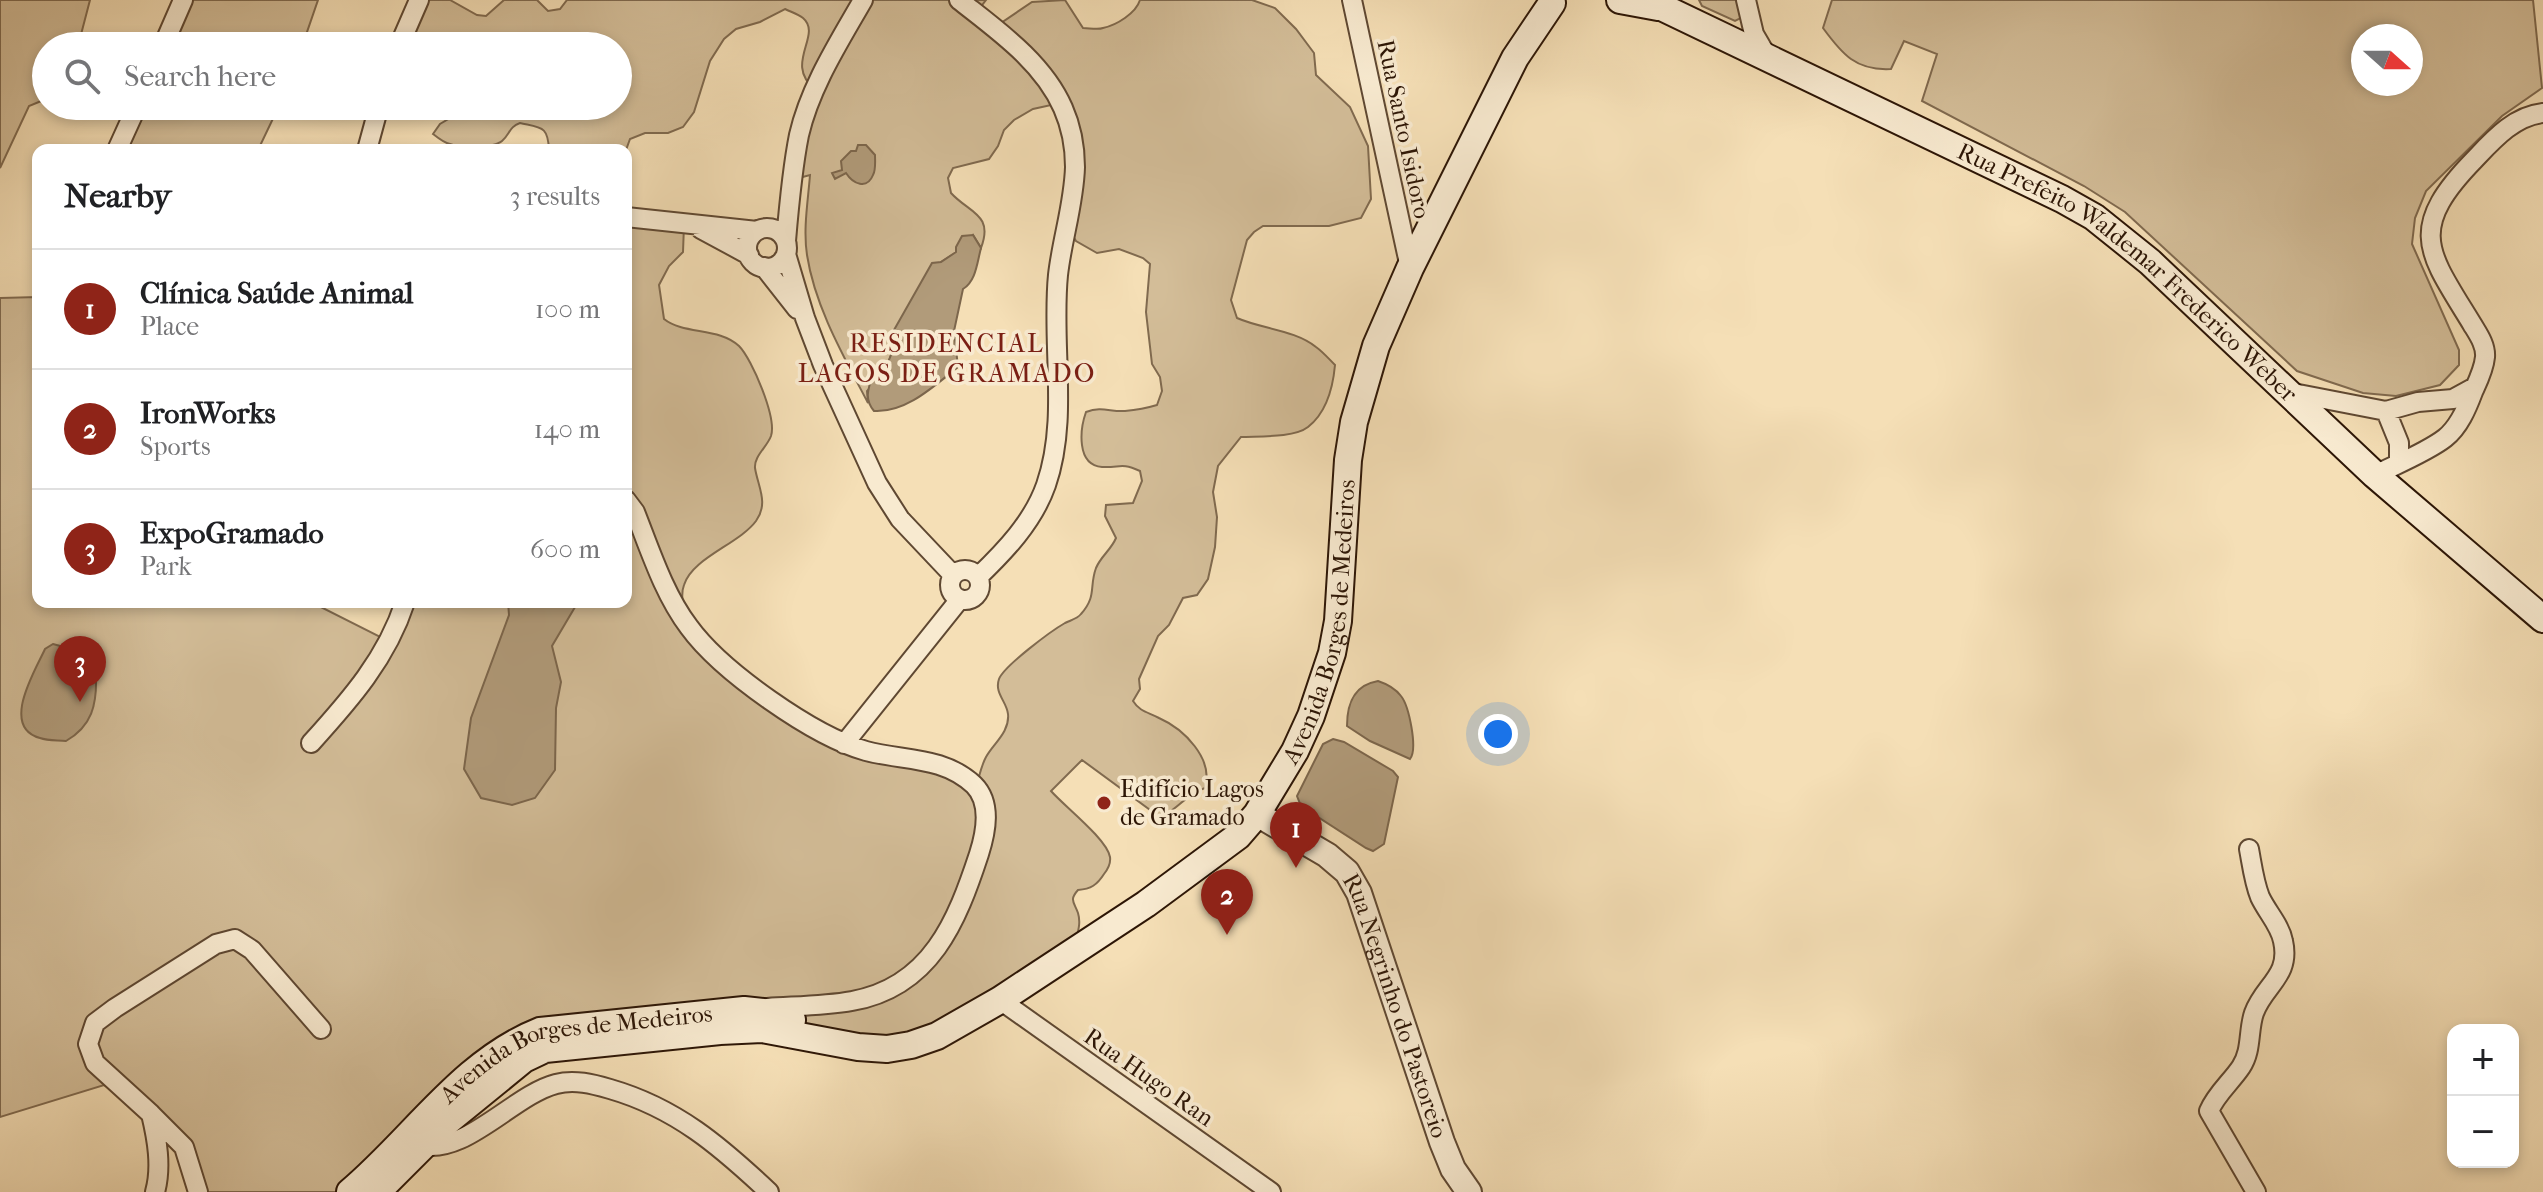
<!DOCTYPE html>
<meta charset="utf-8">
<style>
:root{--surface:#fff;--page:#f6f6f6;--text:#202124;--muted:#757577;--line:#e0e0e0;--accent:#8f2418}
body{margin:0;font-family:"IM FELL French Canon",serif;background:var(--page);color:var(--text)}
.controls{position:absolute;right:24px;bottom:24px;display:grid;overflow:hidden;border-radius:16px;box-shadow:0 4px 12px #0003}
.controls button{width:72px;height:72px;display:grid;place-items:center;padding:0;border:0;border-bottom:2px solid var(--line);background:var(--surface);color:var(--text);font:40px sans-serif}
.compass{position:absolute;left:2351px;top:24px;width:72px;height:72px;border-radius:50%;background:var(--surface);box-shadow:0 4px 12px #0003;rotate:111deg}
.you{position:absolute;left:1498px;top:734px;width:28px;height:28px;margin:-20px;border:6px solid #fff;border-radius:50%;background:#1a73e8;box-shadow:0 0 0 12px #1a73e833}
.badge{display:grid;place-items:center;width:52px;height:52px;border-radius:50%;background:var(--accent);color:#fff;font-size:26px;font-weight:700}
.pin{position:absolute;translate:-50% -66px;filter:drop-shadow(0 2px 4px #0008)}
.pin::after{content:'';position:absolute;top:42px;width:28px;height:24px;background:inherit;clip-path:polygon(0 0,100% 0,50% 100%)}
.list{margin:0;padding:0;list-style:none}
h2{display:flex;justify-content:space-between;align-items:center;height:104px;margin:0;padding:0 32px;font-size:34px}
h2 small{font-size:26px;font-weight:400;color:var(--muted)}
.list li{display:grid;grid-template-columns:52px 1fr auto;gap:24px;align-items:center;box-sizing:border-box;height:120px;padding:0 32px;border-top:2px solid var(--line)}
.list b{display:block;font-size:30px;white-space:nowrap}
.list p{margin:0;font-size:26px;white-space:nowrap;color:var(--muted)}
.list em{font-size:26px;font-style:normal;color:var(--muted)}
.icon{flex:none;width:44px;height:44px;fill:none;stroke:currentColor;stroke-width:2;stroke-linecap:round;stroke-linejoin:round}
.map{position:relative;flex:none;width:2543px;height:1192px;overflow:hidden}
.search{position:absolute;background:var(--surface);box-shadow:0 4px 12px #0003;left:32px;top:32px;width:600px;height:88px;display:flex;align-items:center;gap:20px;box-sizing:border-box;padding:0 28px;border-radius:44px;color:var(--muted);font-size:30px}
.panel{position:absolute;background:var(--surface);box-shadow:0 4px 12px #0003;left:32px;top:144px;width:600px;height:464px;border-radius:16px}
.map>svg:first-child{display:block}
.green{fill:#d3bd98;stroke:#806a4f;stroke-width:2;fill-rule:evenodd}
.water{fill:#b19b7a;stroke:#7c664c;stroke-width:2}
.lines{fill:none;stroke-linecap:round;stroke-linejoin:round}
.minor-casing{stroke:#5f4832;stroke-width:22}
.tertiary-casing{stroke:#5f4832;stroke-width:28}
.secondary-casing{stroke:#2d1606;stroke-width:30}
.minor{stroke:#f8ead0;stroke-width:18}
.tertiary{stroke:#f8ead0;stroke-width:24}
.secondary{stroke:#f8ead0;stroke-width:26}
.poi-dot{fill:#8f2418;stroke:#f8ead0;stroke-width:3}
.labels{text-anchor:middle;stroke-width:7;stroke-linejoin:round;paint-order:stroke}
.street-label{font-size:24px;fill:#2d1606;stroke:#f8ead0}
.poi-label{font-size:24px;fill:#2d1606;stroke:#f8ead0;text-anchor:start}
.neighbourhood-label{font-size:26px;letter-spacing:2px;fill:#7a1f14;stroke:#f8ead0}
</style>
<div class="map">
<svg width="2543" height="1192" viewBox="0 0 2543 1192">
<rect width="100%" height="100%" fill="#f5dfb6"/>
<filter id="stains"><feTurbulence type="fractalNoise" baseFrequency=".0025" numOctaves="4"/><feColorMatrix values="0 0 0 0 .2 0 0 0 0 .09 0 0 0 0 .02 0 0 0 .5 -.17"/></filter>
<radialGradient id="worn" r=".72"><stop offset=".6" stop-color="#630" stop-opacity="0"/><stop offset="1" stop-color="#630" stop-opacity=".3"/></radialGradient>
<!-- green -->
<path class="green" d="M 0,0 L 90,0 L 78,46 L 46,46 L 46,99 L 29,106 L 0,168 Z
M 183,0 L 318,0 L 306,35 L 306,46 L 163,46 Z
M 419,0 L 450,0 L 477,15 L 486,16 L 504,0 L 537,0 L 548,11 L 560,9 L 567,0 L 986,0 L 976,13 L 995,27 L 1032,2 L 1065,0 L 1083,28 C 1089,28 1098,30 1103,28 C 1117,25 1136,13 1140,0 L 1252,0 L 1275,8 L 1296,29 L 1314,53 L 1316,75 L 1350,107 L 1368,146 L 1371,199 L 1361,218 L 1329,226 L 1263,226 L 1254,232 L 1247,240 L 1231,300 L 1237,318 C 1262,329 1295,330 1316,347 C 1323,352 1329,359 1335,365 C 1333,387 1326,413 1308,427 C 1294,438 1259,436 1241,437 L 1218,466 L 1213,492 L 1217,517 L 1215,547 L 1208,579 L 1197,595 L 1183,598 L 1169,625 L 1158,636 L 1139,679 L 1140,689 L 1133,701 C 1140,712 1148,712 1159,718 C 1184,729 1214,759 1205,788 C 1184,794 1173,817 1157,815 L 1082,760 L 1051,791 C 1064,806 1107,839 1110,857 C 1111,864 1108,869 1104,874 C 1097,885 1091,889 1078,890 C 1069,900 1074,902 1078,913 C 1081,923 1078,931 1076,940 L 937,1036 L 838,1044 L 540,1031 L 350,1192 L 198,1192 L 189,1158 L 151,1114 L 104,1085 L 0,1117 L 0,298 L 38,297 L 38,602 L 311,602 L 388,641 L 405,602 L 626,602 L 626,223 L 684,225 L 683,252 L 669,266 L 659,285 L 664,319 C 684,335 719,327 739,346 C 752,359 777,418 771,436 C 767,447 754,456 755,468 C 758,487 769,503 756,521 C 739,544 692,558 684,585 C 679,598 686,615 689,627 L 815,729 L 945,765 L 976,787 C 979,778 981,766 986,757 C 993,744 1010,732 1008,714 C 1007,702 994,693 999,679 C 1004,666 1051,631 1065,623 C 1071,620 1077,619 1081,614 C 1097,596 1089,587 1096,568 C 1101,556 1111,550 1116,538 L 1105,516 L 1106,505 L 1133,503 L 1142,481 L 1140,471 C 1120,462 1121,468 1102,467 C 1076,465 1080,429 1086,412 C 1102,406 1110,412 1125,411 C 1136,410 1147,408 1157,405 L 1162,391 L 1160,377 L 1152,364 L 1146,312 L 1150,264 L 1143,258 L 1119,249 L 1097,253 L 1076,241 L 1067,226 L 1073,193 L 1063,109 L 1051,105 L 1033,109 L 1014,120 L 1004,130 L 998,146 L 989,159 L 953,168 L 948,178 L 951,193 C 969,213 994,214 981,248 L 973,235 L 957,252 L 941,262 L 898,337 L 885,371 L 867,391 L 868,403 C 844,357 815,307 807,255 C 803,229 808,201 810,175 L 791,180 L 815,89 C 783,64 823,35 803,18 C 798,14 791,12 785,9 L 760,22 L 736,29 L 724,39 L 710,61 L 694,112 L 683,127 L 668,133 L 645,133 L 630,139 L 626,150 L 549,150 C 548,126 542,128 520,123 C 509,127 510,134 502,141 C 494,148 460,148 450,144 C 444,143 438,138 433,134 L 440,124 L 450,118 L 449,111 L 445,106 L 618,106 L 618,46 L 399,46 Z
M 1699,0 L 1741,0 L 1743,17 L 1735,21 L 1702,6 Z
M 1832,0 L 2533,0 L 2542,88 L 2502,116 L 2426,191 L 2415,218 L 2412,244 L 2459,350 L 2459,365 L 2440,385 L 2396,396 L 2363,393 L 2297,371 L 2125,212 L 2084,186 L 1922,101 L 1937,54 L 1904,41 L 1891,69 C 1856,71 1842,54 1823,28 ZM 2363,36 L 2411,36 L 2411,84 L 2363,84 Z
M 137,106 L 279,106 L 258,150 L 117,150 Z"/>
<!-- water -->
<path class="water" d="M 858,145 L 866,145 L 875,155 C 875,161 876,170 873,175 C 867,190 853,184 846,173 L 835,179 L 832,173 L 842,170 L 841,161 L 851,151 L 856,151 Z
M 973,235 L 981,248 C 977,263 976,281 963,289 L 954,331 L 958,367 C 934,386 906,413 874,411 C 864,399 868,389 873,374 L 885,370 L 898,337 L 894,330 L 932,263 L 941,262 L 956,252 L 956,247 L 962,236 Z
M 508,602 L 578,602 L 552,646 L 561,682 L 556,708 L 555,770 L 535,798 L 512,805 L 481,798 L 464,769 L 471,718 L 509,615 Z
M 53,644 C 70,648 87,660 96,675 C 97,705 92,726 66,741 C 58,740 48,741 40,738 C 0,727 35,671 45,649 Z
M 1378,681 C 1387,684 1395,688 1401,696 C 1409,706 1418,749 1410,759 L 1370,741 L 1347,726 C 1347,703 1354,685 1378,681 Z
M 1333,739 L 1344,742 L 1393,771 L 1398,777 L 1384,844 L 1373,851 L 1366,848 L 1301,806 L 1297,796 L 1323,744 Z"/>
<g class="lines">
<defs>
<path id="minor" d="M 959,0 C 997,30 1043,62 1063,108 C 1071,126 1075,147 1075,167 C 1074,204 1062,239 1058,275 C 1051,344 1069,419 1046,485 C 1033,522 1005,551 978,577
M 1352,0 L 1410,268
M 1746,0 L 1754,34 L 1768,58
M 163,46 L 183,0
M 399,46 L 419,0
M 117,150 L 137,106
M 367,150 L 379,106
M 626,217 L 757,231
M747 248a20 20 0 1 1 40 0a20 20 0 1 1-40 0Z
M 701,229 L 749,255
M 786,241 C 789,205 792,170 799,135 C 810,87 839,42 863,0
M 786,254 L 805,318 L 823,365 L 877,483 L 900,519 L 953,575
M 764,267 L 797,309
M 2288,392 L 2386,411 L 2418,402 L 2453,399 L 2475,387
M 2386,411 L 2399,443 L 2399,462
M 2375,475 C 2395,465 2427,452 2445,438 C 2459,427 2467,408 2473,392 C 2478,381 2484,369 2485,357 C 2486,345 2478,334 2472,324 C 2428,252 2406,230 2474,160 C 2493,140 2514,116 2543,113
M 626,500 L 635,512 C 650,550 664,594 689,627 C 721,671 813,736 866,751 C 904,761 943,756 974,785 C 992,803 986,832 979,854 C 957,921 931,987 852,1001 C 824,1006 795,1006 767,1008
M950 585a15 15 0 1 1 30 0a15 15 0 1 1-30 0Z
M 311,743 C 350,700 387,658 405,602
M 844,744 L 960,599
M 2249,849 C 2252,865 2254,882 2260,897 C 2267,912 2280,925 2283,941 C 2291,976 2264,985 2254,1013 C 2248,1030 2252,1051 2241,1067 C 2231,1082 2216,1094 2209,1111 L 2256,1192
M 1000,1000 L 1271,1192
M 151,1114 C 157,1139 162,1167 155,1192
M 419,1144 C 463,1158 513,1095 556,1084 C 574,1079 593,1084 610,1089 C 676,1108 720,1146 769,1192
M 198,1192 L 184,1147 L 151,1114 L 95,1063 L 88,1044 L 95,1023 L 115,1008 L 216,944 L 235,939 L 252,950 L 321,1029"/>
<g id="tertiary">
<path id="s1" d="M 1257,814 L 1327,855 L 1347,872 L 1359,893 L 1442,1142 L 1453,1169 L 1469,1192"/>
</g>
<g id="secondary">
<path d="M 1620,0 L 1658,7"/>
<path id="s2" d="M 1647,0 L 2062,199 L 2094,217 L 2150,262 L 2375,475 L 2543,619"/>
<path id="s3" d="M 350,1192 C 413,1139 462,1062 540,1031 L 744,1010 L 763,1012 L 792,1020"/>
<path id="s4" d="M 377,1192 L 448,1121 L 524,1059 L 545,1049 L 720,1031 L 762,1029 L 858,1047 L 887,1049 L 911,1045 L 937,1036 L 1000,1000 L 1146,904 L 1238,836 L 1257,814 L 1295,751 L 1311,716 L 1332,653 L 1338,621 L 1348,460 L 1354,422 L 1376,346 L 1410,268 L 1515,58 L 1552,3"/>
</g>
</defs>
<!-- minor casing -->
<use href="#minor" class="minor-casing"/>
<!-- tertiary casing -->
<use href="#tertiary" class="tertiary-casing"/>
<!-- secondary casing -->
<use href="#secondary" class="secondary-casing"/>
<!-- minor -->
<use href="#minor" class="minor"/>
<!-- tertiary -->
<use href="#tertiary" class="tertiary"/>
<!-- secondary -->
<use href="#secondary" class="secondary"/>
</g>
<!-- markers -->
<circle class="poi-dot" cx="1104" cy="803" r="8"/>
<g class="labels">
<!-- street labels -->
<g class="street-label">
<text transform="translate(1404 129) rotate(78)" y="8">Rua Santo Isidoro</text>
<text dy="8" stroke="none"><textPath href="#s2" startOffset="556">Rua Prefeito Waldemar Frederico Weber</textPath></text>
<text dy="8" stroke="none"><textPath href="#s4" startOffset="1216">Avenida Borges de Medeiros</textPath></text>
<text dy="8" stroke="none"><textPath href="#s1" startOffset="250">Rua Negrinho do Pastoreio</textPath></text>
<text dy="8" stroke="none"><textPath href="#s3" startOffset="278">Avenida Borges de Medeiros</textPath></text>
<text transform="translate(1149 1077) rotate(35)" y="8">Rua Hugo Ran</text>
</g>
<!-- poi labels -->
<g class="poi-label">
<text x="1120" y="797">Edifício Lagos<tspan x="1120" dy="28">de Gramado</tspan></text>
</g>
<!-- neighbourhood labels -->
<g class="neighbourhood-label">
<text x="947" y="352">RESIDENCIAL<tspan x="947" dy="30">LAGOS DE GRAMADO</tspan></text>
</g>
</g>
<rect width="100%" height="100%" filter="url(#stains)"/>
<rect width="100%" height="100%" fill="url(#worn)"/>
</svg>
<div class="controls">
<button>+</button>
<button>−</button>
</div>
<svg class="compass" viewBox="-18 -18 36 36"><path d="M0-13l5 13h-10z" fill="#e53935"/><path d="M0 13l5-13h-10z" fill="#757577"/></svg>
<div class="you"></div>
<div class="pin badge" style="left:1296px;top:868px">1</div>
<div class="pin badge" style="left:1227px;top:935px">2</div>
<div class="pin badge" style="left:80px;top:702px">3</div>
<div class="search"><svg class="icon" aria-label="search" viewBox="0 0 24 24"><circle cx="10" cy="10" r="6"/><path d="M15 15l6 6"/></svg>Search here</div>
<section class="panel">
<h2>Nearby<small>3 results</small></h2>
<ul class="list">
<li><span class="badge">1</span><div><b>Clínica Saúde Animal</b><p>Place</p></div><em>100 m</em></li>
<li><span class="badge">2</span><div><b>IronWorks</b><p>Sports</p></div><em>140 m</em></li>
<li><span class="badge">3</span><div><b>ExpoGramado</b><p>Park</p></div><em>600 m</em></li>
</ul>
</section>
</div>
